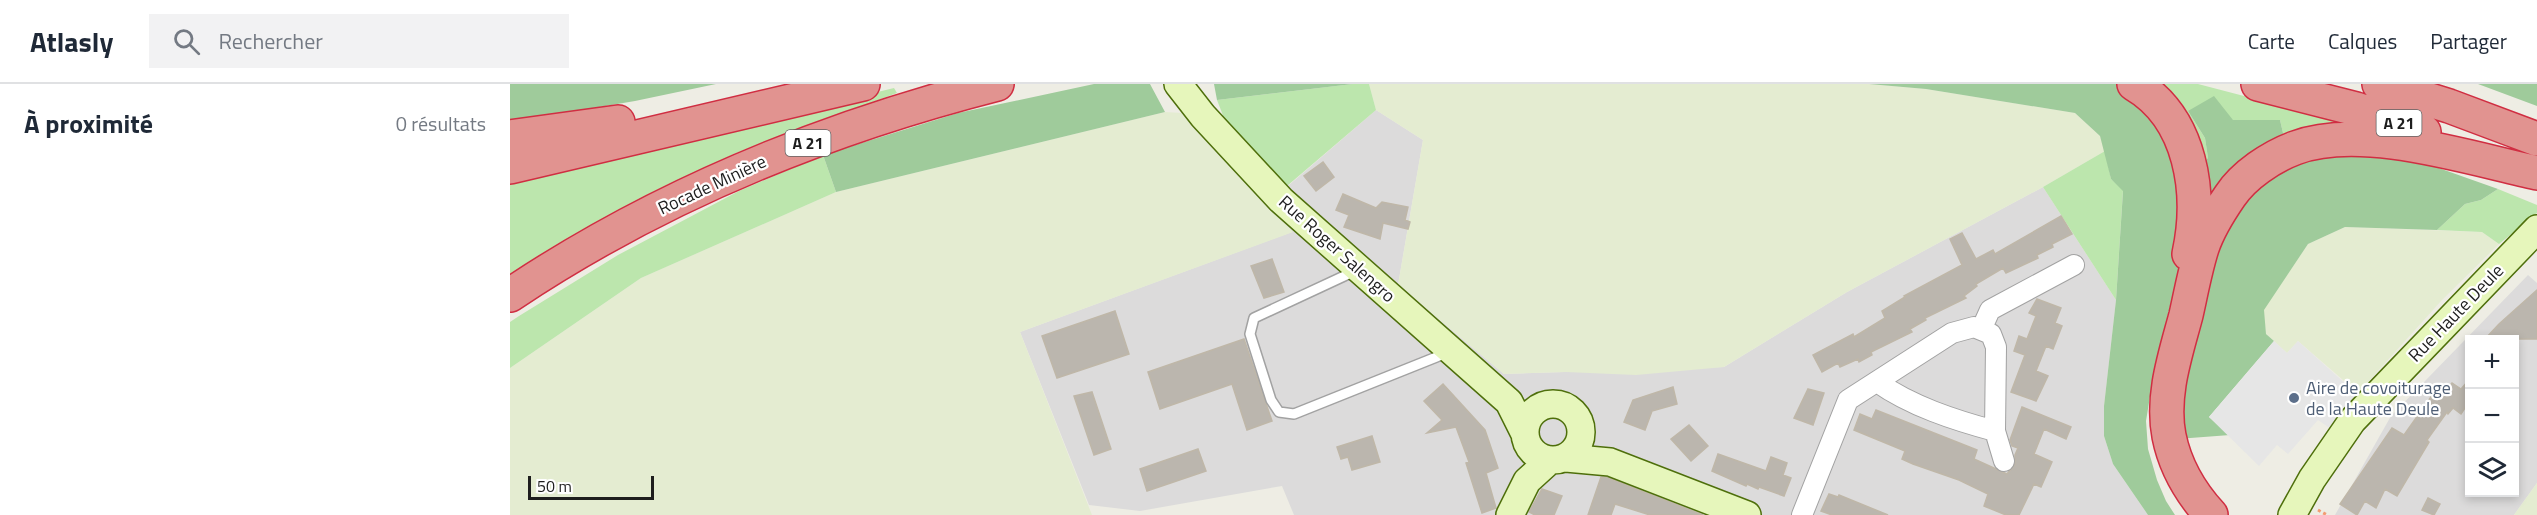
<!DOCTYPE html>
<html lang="fr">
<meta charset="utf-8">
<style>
:root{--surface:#fff;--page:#f2f2f3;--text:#1f2937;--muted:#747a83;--line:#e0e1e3}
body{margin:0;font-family:"Titillium Web",sans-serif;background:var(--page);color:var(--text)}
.controls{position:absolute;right:18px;bottom:18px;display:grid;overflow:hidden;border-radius:0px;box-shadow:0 3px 9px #0003}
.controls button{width:54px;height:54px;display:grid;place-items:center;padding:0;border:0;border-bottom:2px solid var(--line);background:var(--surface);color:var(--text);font:30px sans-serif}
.scale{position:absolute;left:18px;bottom:15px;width:126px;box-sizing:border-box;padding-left:6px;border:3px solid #1e1e1e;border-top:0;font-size:16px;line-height:21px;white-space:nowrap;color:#1e1e1e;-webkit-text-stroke:4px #fff;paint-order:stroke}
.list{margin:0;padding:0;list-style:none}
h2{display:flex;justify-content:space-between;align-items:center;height:78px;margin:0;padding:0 24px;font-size:26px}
h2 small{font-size:20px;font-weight:400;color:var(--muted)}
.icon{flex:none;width:33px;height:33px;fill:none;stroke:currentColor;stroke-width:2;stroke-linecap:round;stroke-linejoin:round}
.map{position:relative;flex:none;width:2027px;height:431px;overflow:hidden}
header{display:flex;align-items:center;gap:36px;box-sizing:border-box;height:84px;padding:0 30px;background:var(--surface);border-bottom:2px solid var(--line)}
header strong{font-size:28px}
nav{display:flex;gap:33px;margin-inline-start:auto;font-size:21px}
.search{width:420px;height:54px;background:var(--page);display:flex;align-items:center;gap:15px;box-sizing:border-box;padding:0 21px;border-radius:0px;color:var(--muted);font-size:22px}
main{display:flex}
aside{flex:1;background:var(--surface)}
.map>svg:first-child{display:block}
.residential{fill:#dcdbdb;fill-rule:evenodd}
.farmland{fill:#e4ecd1}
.grass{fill:#bce6ad}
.forest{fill:#9fcb9b}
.parking{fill:#e6e6e6}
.building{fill:#bbb6ae;stroke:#bfb7a8;stroke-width:1.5}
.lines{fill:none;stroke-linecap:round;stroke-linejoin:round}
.lane-casing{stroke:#a2a2a2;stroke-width:12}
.street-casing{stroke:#a2a2a2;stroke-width:22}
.secondary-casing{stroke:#4e6f0b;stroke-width:30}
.highway-casing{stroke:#d02e42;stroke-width:36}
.path{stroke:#f29b72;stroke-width:3;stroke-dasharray:3 3;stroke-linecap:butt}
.lane{stroke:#fff;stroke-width:9}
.street{stroke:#fff;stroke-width:20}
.secondary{stroke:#e6f6bb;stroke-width:27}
.highway{stroke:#e19390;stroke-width:33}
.service-dot{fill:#5c6f8a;stroke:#fff;stroke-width:2}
.labels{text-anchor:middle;stroke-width:4.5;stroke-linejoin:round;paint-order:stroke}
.shield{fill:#fff;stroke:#626262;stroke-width:1.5}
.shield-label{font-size:16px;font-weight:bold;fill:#1e1e1e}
.street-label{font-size:18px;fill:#1e1e1e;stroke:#fff}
.service-label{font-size:18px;fill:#4e5e75;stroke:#fff;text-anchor:start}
</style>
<header>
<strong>Atlasly</strong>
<div class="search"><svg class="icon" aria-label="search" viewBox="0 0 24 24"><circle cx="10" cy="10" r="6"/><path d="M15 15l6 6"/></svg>Rechercher</div>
<nav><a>Carte</a><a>Calques</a><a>Partager</a></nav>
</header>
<main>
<aside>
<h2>À proximité<small>0 résultats</small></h2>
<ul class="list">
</ul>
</aside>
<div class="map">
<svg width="2027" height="431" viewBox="0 0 2027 431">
<rect width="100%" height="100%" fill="#eeede4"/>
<!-- residential -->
<path class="residential" d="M 866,26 L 913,56 L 888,201 L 994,290 L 1214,283 L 1337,208 L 1533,103 L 1606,216 L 1594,322 L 1594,352 L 1603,380 L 1638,431 L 784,431 L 772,402 L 630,427 L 579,421 L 510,248 L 782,148 L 756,121 Z
M 2018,191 L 2027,199 L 2027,399 L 2004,431 L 1825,431 L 1881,332 ZM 1960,255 L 2004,255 L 2004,408 L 1960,408 Z"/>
<!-- farmland -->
<path class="farmland" d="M 859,0 L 1359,0 L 1416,5 L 1565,29 L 1590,52 L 1595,67 L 1533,103 L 1337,208 L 1214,283 L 1126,291 L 1056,288 L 994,290 L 888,201 L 913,56 L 866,26 Z
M 655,28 L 672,29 L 783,148 L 510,248 L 582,431 L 0,431 L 0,284 L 131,194 L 326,108 Z
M 1835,143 L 1972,148 L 1989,160 L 1932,216 L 1848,309 L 1788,257 L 1777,269 L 1764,257 L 1756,250 L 1753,226 L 1798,160 Z
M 2027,399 L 2027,431 L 2004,431 Z"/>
<!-- grass -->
<path class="grass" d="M 843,0 L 859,0 L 866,26 L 777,102 L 714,34 L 707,16 Z
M 1635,0 L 1688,0 L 1834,38 L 1840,49 L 1776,62 L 1770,36 L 1723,36 L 1678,27 L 1695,54 L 1698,74 L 1687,84 Z
M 384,4 L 387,9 L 226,69 L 168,98 L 0,193 L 0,93 L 151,61 Z
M 1595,67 L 1601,95 L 1613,106 L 1606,216 L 1533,103 Z
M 313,71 L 326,108 L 131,194 L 0,284 L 0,238 L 9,232 L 108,171 L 229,107 Z
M 1988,105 L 2027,121 L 2027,129 L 1989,160 L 1972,148 L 1927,146 L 1955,120 L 1971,116 Z"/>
<!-- forest -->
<path class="forest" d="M 0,0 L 206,0 L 125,17 L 0,38 Z
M 584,0 L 640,0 L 655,28 L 326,108 L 313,71 L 448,29 Z
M 704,0 L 843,0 L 707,16 Z
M 1359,0 L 1609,0 L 1662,48 L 1675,107 L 1671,176 L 1643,294 L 1636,337 L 1638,365 L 1647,396 L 1656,417 L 1665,431 L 1638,431 L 1603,380 L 1594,352 L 1594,322 L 1606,216 L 1613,107 L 1601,95 L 1590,52 L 1565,29 L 1416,5 Z
M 1968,0 L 2027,0 L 2027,22 Z
M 1704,12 L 1723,36 L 1770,36 L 1776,62 L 1700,134 L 1687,84 L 1698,74 L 1695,54 L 1678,27 Z
M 1814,67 L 1906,76 L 1988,105 L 1971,116 L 1955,120 L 1927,146 L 1835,143 L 1798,160 L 1754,226 L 1756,250 L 1764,257 L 1699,333 L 1720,351 L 1667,355 L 1665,303 L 1725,112 Z"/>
<!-- parking -->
<path class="parking" d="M 1764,257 L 1777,269 L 1788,257 L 1858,320 L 1831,352 L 1808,336 L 1778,370 L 1767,361 L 1749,382 L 1699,333 Z"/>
<!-- building -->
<path class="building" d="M 813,78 L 824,93 L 806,107 L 794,92 Z
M 833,110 L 866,124 L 872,118 L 898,123 L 895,136 L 900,138 L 898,145 L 873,139 L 870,155 L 834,143 L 839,131 L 826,126 Z
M 1551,132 L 1562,150 L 1542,160 L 1543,163 L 1527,171 L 1528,174 L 1496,189 L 1493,184 L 1466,200 L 1467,202 L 1454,212 L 1456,214 L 1415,234 L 1416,236 L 1400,245 L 1402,248 L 1361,268 L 1362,271 L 1349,278 L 1348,275 L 1330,283 L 1328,279 L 1312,288 L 1303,271 L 1343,250 L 1344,253 L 1375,234 L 1372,227 L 1395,213 L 1394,212 L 1452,181 L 1440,155 L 1452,149 L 1466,175 L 1483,166 L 1485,170 Z
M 762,175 L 774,208 L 754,214 L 741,182 Z
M 2027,206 L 2027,255 L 1975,255 L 1989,240 Z
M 1527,215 L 1551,224 L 1545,239 L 1552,242 L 1543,265 L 1536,262 L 1526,287 L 1538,292 L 1526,317 L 1501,308 L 1515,271 L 1504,267 L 1509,252 L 1517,255 L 1526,232 L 1519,229 Z
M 605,227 L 619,270 L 547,294 L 532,252 Z
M 734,255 L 762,337 L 737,346 L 722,300 L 650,325 L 638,288 Z
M 1959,296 L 1959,318 L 1951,330 L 1943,324 L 1938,330 L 1937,328 L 1917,356 L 1919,358 L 1887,412 L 1875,405 L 1866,424 L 1855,417 L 1847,431 L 1830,420 L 1882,344 L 1894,351 L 1923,310 L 1930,315 L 1942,299 L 1951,305 Z
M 933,300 L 975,346 L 988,384 L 976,389 L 986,424 L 972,429 L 956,379 L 959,378 L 946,343 L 917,349 L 932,336 L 914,317 Z
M 1163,303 L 1167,320 L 1142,327 L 1135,346 L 1114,338 L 1123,316 Z
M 1298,305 L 1314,309 L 1303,341 L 1284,334 Z
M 582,308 L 601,365 L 584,371 L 564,312 Z
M 1512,323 L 1561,343 L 1556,355 L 1534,345 L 1524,370 L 1542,378 L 1531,403 L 1524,400 L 1509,431 L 1496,431 L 1474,422 L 1478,410 L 1449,396 L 1403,380 L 1392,375 L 1395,367 L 1344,346 L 1350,330 L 1362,335 L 1366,326 L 1467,366 L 1464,375 L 1497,390 L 1505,380 L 1505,371 L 1508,364 L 1502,362 L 1500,356 Z
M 1179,341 L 1198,362 L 1181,377 L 1161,355 Z
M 862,352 L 870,378 L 842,386 L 838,373 L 831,375 L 827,363 Z
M 688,365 L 696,387 L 637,407 L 630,385 Z
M 1208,370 L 1256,387 L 1261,373 L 1277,379 L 1273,391 L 1281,394 L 1274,412 L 1249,403 L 1248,405 L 1237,400 L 1236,402 L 1202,387 Z
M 1091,393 L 1096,393 L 1193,431 L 1140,431 L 1105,420 L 1101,431 L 1078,431 Z
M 1032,405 L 1052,412 L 1044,431 L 1025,431 L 1019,428 Z
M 1319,410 L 1328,413 L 1329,411 L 1378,431 L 1322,431 L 1311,427 Z
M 1918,414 L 1930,420 L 1924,431 L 1912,426 Z"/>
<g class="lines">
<defs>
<path id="lane" d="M 845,187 L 744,234 L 740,250 L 761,316 L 769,328 L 784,330 L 939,268"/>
<path id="street" d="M 1471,246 L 1480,226 L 1564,181
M 1367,298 C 1401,322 1444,336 1485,347
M 1292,431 L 1338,316 L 1442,249 L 1464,243 L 1481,250 L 1486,263 L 1485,347 L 1494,377"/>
<path id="secondary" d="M 668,0 L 693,32 L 771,116 L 999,318 L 1014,348
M1015 348a28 28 0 1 1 56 0a28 28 0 1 1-56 0Z
M 1056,374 L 1100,378 L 1237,431
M 1000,431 L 1017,397 L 1039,377
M 1782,431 L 1802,395 L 1842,337 L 2027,145"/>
<path id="highway" d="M 1624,0 C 1682,34 1692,110 1679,170
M 1748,0 L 1846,25 L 1914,48
M 1869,0 L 1939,22 L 2027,55
M 0,53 L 108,38
M 0,83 L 353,0
M 0,211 C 148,112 315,44 487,0
M 1701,431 C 1680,408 1665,382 1659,352 C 1651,311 1666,269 1676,231 C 1681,209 1685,186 1692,164 C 1698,146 1709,128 1720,112 C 1734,91 1761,73 1785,64 C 1851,39 1959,74 2027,89"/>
</defs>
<!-- lane casing -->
<use href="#lane" class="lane-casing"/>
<!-- street casing -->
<use href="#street" class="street-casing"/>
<!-- secondary casing -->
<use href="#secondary" class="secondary-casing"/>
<!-- highway casing -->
<use href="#highway" class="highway-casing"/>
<!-- path -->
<path class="path" d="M 1808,426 L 1817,431"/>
<!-- lane -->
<use href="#lane" class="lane"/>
<!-- street -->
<use href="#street" class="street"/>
<!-- secondary -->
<use href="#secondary" class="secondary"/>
<!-- highway -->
<use href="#highway" class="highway"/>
</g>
<!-- markers -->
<circle class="service-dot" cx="1784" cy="314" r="6"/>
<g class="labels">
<!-- shield labels -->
<g class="shield">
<rect x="1866.5" y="26" width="45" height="26" rx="4.5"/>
<rect x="275.5" y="46" width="45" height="26" rx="4.5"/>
</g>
<g class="shield-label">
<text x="1889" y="45">A 21</text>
<text x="298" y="65">A 21</text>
</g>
<!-- street labels -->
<g class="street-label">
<text transform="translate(202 101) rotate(-25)" y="6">Rocade Minière</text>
<text transform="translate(827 165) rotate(42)" y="6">Rue Roger Salengro</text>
<text transform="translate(1946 229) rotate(-46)" y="6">Rue Haute Deule</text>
</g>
<!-- service labels -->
<g class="service-label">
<text x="1796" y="310">Aire de covoiturage<tspan x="1796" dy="21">de la Haute Deule</tspan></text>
</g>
</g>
</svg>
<div class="controls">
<button>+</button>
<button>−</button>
<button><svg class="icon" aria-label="layers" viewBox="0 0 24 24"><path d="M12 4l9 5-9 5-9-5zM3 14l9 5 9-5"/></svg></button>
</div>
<div class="scale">50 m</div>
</div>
</main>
